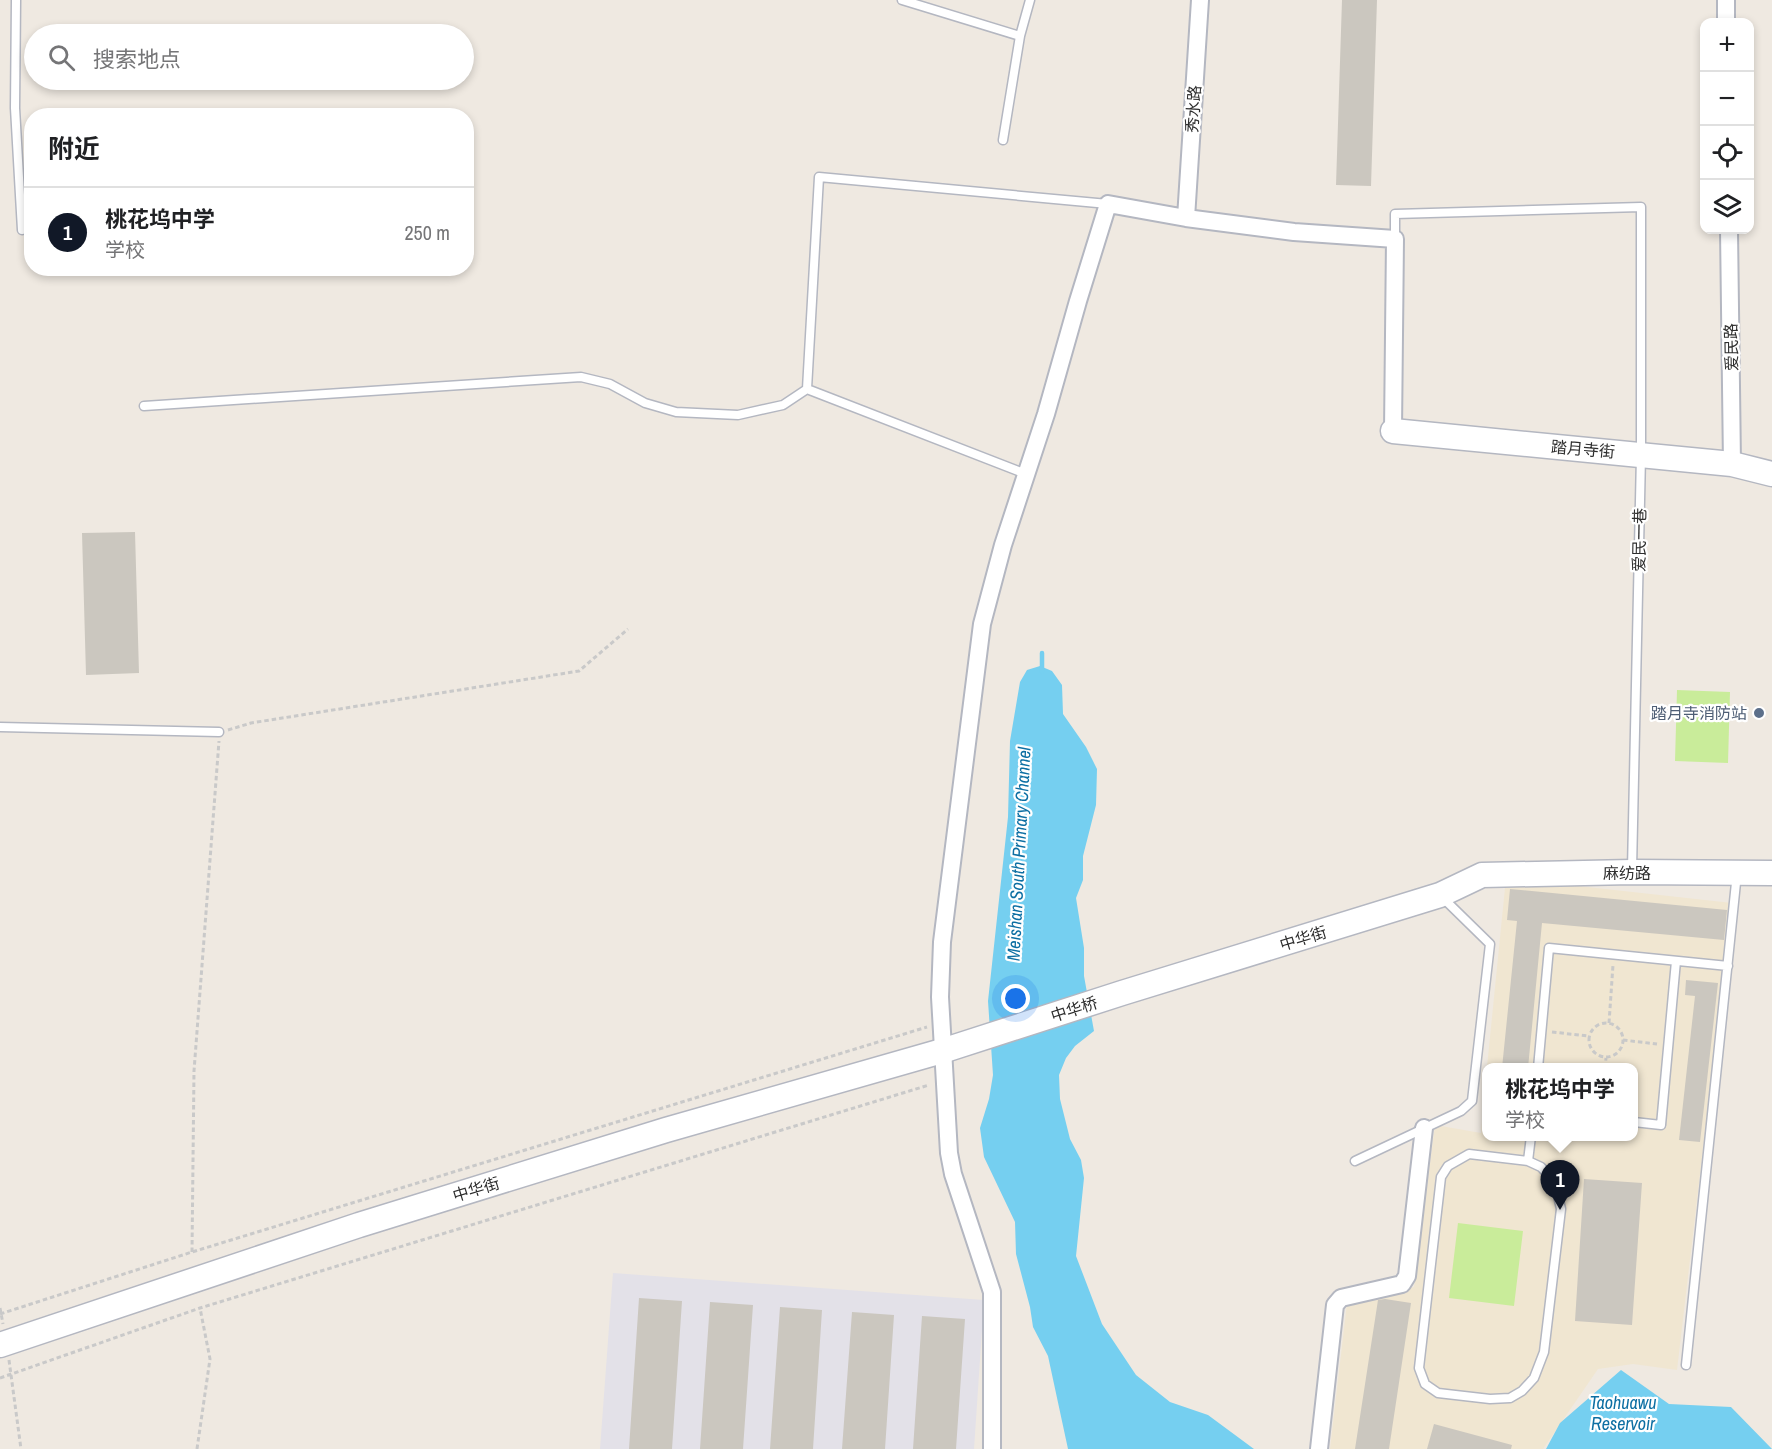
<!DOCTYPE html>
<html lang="zh">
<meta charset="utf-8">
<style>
:root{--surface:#fff;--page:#f6f6f6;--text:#202124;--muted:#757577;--line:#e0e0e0;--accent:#111827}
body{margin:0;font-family:"Archivo Narrow","Noto Sans SC",sans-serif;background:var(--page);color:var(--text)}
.controls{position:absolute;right:18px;top:18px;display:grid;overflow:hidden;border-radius:12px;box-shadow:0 3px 9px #0003}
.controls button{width:54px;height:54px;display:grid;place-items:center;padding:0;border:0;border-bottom:2px solid var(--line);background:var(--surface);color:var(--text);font:30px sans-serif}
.you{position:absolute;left:1016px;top:999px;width:21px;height:21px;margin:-15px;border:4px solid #fff;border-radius:50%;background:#1a73e8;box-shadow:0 0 0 9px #1a73e833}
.badge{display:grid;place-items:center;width:39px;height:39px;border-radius:50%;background:var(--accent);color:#fff;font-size:20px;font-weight:700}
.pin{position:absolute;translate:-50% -50px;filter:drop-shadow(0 2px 3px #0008)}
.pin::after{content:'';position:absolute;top:32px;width:21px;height:18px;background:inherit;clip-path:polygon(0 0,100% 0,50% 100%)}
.popup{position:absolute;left:1482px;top:1063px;width:156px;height:78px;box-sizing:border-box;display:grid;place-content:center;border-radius:12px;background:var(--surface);filter:drop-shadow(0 2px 4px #0005);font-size:20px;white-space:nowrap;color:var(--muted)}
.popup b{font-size:22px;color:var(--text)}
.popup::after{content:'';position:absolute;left:50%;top:100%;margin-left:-12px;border:12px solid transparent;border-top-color:var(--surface)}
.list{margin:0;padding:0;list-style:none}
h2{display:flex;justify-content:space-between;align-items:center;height:78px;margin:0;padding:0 24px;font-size:26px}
h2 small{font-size:20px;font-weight:400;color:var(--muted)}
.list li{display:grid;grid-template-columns:39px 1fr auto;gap:18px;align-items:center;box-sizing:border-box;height:90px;padding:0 24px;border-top:2px solid var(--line)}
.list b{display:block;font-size:22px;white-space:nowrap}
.list p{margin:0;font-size:20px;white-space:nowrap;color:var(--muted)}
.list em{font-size:20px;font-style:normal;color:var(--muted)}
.icon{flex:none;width:33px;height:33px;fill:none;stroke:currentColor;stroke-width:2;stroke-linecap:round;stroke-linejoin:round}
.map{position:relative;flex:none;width:1772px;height:1449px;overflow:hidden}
.search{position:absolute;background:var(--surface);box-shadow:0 3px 9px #0003;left:24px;top:24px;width:450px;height:66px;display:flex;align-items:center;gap:15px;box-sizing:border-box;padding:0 21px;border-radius:33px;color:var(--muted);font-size:22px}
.panel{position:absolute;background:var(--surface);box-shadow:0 3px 9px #0003;left:24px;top:108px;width:450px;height:168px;border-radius:24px}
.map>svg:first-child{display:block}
.industrial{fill:#e3e1e8}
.education{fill:#f0e6d1}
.pitch{fill:#c9ec9a}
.water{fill:#75cff0}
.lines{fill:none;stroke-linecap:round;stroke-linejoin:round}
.stream{stroke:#75cff0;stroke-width:4.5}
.building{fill:#cbc7bf}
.lane-casing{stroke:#b4b7c1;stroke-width:11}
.street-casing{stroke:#b4b7c1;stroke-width:20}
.secondary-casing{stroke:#b4b7c1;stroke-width:27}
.path{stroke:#c9c9c9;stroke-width:3;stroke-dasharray:4.5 3;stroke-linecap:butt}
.lane{stroke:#fff;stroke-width:8}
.street{stroke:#fff;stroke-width:16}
.secondary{stroke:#fff;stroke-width:24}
.service-dot{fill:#5c6f8a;stroke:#fff;stroke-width:2}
.labels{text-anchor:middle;stroke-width:4.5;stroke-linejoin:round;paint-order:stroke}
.street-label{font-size:16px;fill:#2e2e2e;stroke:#fff}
.service-label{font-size:16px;fill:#4e5e75;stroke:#fff;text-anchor:end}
.water-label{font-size:18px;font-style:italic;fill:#0d6fa3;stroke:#fff}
</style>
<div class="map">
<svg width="1772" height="1449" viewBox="0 0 1772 1449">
<rect width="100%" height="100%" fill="#efe9e1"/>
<!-- industrial -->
<path class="industrial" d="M 613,1273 L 984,1300 L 974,1449 L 600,1449 Z"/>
<!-- education -->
<path class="education" d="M 1506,878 L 1732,903 L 1677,1370 L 1633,1364 L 1598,1369 L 1543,1449 L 1330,1449 L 1347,1303 L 1414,1287 L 1435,1125 L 1481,1133 L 1486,1075 L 1486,1136 L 1634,1136 L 1634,1068 L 1487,1067 Z"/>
<!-- pitch -->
<path class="pitch" d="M 1677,690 L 1730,692 L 1728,763 L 1675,761 Z
M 1458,1223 L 1523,1231 L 1514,1306 L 1449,1298 Z"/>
<!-- water -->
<path class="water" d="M 1040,666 L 1052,671 L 1062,685 L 1063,714 L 1086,747 L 1097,769 L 1096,805 L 1083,856 L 1083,880 L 1076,898 L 1084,948 L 1084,976 L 1094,1031 L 1075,1046 L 1066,1058 L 1059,1075 L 1060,1099 L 1070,1139 L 1081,1160 L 1084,1178 L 1076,1256 L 1102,1324 L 1136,1375 L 1170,1402 L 1208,1415 L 1254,1449 L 1068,1449 L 1048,1356 L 1033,1327 L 1030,1307 L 1016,1254 L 1015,1222 L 984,1157 L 980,1128 L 989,1099 L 993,1075 L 988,1001 L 1008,817 L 1010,741 L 1020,682 L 1027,670 Z
M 1621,1370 L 1669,1404 L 1731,1407 L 1772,1449 L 1546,1449 L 1560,1423 Z"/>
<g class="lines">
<!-- stream -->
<path class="stream" d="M 1042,672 L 1042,653"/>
</g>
<!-- building -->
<path class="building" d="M 1342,0 L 1377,0 L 1371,186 L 1336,185 Z
M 135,532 L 139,673 L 86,675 L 82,533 Z
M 1510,889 L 1727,910 L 1724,940 L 1542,923 L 1528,1068 L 1502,1068 L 1517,921 L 1507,920 Z
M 1686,980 L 1718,983 L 1700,1142 L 1679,1140 L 1695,996 L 1685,995 Z
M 1584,1179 L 1642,1183 L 1632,1325 L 1575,1321 Z
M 639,1298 L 682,1301 L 672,1449 L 629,1449 Z
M 1385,1299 L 1411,1303 L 1389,1449 L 1355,1449 L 1378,1300 Z
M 710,1302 L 753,1305 L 743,1449 L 700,1449 Z
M 780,1307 L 822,1310 L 813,1449 L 770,1449 Z
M 852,1312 L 894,1315 L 885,1449 L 842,1449 Z
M 922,1316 L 965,1319 L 956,1449 L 913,1449 Z
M 1434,1424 L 1512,1445 L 1511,1449 L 1427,1449 Z"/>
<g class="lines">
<defs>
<path id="lane" d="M 16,0 L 15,108 L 22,230
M 902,0 L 1020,36
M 1003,140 L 1020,36 L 1030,0
M 1395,239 L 1395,214 L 1641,207 L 1641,455 L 1632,869
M 807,389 L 1026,474
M 144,406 L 581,377 L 610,384 L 645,403 L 676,412 L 738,415 L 783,405 L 807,389 L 819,177 L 1108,204
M 0,727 L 219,732
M 1538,1068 L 1549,948 L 1728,966
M 1634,1122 L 1661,1125 L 1676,961
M 1469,1154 L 1528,1161 L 1541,1167 L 1555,1182 L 1561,1209 L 1544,1352 L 1534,1378 L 1522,1391 L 1510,1398 L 1490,1399 L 1438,1393 L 1425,1384 L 1419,1368 L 1441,1177 L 1448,1166 Z
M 1355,1161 L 1461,1111 L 1472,1101 L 1490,944 L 1443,898
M 1528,1161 L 1531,1136
M 1686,1365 L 1737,873"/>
<path id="street" d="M 1726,0 L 1726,22
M 1186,218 L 1200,0
M 1729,230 L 1732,464
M 992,1449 L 992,1292 L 953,1174 L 949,1153 L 940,997 L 942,942 L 982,624 L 1003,545 L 1046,414 L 1078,301 L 1108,204 L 1186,218 L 1294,232 L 1395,239 L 1393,431
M 1319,1449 L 1335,1305 L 1341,1298 L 1402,1284 L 1407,1276 L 1424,1128"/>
<path id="secondary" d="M 1393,431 L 1732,464 L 1772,474
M 0,1345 L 359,1225 L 666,1130 L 942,1051 L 1122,993 L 1440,895 L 1482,875 L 1632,872 L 1772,873"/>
</defs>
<!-- lane casing -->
<use href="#lane" class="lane-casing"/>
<!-- street casing -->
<use href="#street" class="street-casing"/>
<!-- secondary casing -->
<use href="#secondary" class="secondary-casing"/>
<!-- path -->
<path class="path" d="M 228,730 L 251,723 L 579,671 L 628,629
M1589 1040a17 17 0 1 1 34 0a17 17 0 1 1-34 0Z
M 1609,1023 L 1613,965
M 1552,1032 L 1588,1036
M 1623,1040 L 1657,1044
M 1605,1068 L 1606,1058
M 192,1252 L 194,1071 L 219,741
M 0,1308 L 3,1324
M 0,1314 L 192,1252 L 927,1027
M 9,1360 L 21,1449
M 0,1378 L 200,1308 L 929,1085
M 197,1449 L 210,1359 L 200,1308"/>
<!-- lane -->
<use href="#lane" class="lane"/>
<!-- street -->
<use href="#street" class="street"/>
<!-- secondary -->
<use href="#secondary" class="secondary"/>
</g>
<!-- markers -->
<circle class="service-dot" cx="1759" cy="713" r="6"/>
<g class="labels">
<!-- street labels -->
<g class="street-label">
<text transform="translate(1193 109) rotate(-86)" y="6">秀水路</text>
<text transform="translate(1731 347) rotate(-91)" y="6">爱民路</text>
<text transform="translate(1583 449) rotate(5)" y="6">踏月寺街</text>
<text transform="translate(1639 540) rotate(-89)" y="6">爱民一巷</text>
<text x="1627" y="879">麻纺路</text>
<text transform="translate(1303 938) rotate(-17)" y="6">中华街</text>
<text transform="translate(1074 1009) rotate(-18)" y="6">中华桥</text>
<text transform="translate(476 1189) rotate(-17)" y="6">中华街</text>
</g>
<!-- service labels -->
<g class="service-label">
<text x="1747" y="719">踏月寺消防站</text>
</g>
<!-- water labels -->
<g class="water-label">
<text transform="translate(1019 854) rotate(-87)" y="6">Meishan South Primary Channel</text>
<text x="1623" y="1409">Taohuawu<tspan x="1623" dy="21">Reservoir</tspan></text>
</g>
</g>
</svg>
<div class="controls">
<button>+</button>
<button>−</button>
<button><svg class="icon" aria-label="locate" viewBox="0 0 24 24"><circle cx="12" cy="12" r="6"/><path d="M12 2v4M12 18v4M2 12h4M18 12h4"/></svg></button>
<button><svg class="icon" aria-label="layers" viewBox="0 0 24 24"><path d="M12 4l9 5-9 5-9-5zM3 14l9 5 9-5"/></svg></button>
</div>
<div class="you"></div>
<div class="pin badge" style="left:1560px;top:1210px">1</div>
<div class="popup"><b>桃花坞中学</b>学校</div>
<div class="search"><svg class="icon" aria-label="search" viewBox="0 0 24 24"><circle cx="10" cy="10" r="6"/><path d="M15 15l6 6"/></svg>搜索地点</div>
<section class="panel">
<h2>附近<small></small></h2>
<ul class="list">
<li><span class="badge">1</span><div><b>桃花坞中学</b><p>学校</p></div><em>250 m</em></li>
</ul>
</section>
</div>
